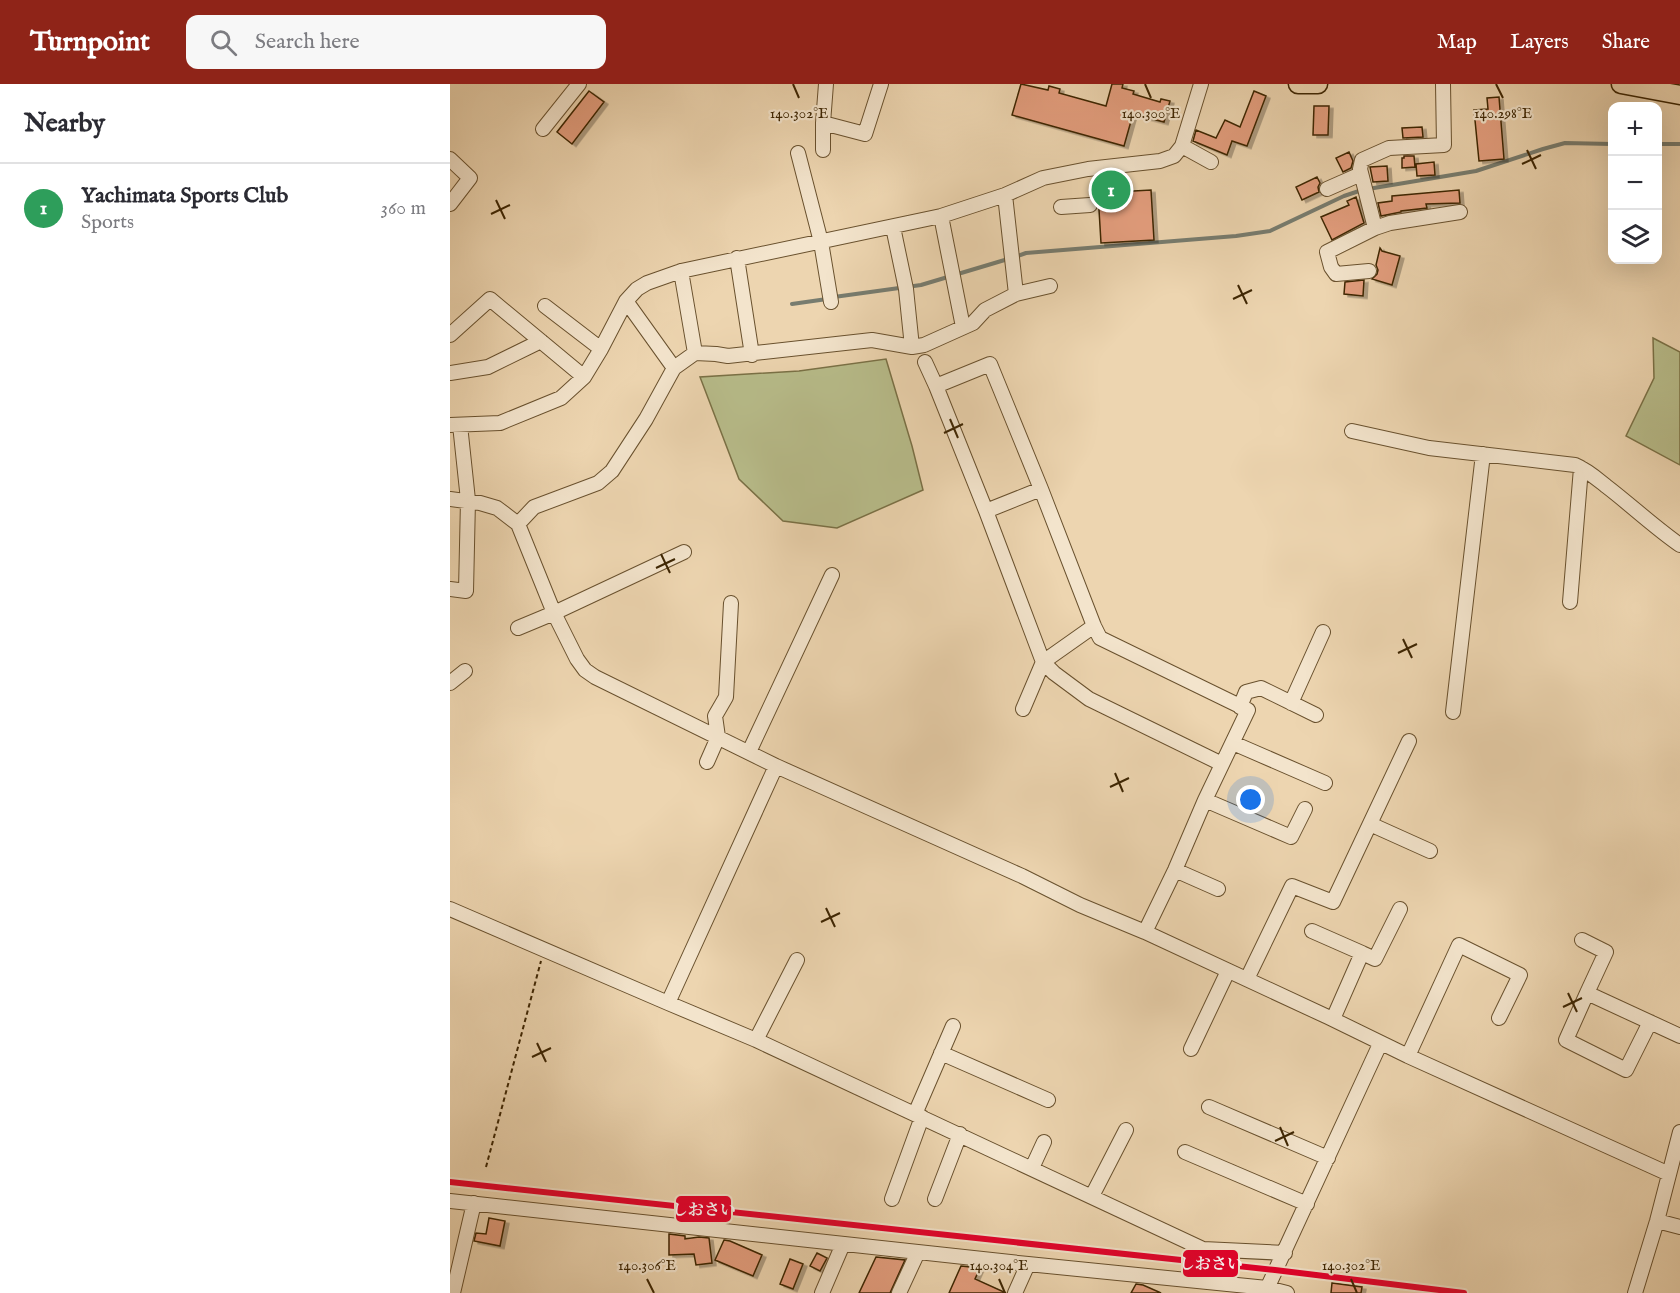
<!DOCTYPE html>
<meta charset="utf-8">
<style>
:root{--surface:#fff;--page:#f7f7f7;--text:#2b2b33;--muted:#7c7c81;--line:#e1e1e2;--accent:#8f2418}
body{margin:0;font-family:"IM FELL English","Noto Serif JP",serif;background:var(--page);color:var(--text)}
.controls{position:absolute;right:18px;top:18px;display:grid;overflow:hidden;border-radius:12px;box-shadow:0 6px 24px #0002}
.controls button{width:54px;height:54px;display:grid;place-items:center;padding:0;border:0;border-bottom:2px solid var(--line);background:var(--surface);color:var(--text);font:30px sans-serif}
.you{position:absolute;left:801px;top:716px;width:21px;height:21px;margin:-15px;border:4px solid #fff;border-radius:50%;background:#1a73e8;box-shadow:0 0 0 9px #1a73e833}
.badge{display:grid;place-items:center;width:39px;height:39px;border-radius:50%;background:var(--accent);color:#fff;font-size:20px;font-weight:700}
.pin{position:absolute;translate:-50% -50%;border:3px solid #fff;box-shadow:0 2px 6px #0006}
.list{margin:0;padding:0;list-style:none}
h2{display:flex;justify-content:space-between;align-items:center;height:78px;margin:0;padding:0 24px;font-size:26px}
h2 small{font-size:20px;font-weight:400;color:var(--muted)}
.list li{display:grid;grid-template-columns:39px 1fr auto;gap:18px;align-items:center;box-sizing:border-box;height:90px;padding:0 24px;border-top:2px solid var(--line)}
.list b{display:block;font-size:22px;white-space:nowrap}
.list p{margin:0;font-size:20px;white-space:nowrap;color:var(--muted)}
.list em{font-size:20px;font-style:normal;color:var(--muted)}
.icon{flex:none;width:33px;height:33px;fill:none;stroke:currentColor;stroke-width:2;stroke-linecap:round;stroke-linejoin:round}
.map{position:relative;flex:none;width:1230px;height:1209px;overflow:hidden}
header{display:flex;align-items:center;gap:36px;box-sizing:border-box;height:84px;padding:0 30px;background:var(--accent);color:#fff}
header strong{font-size:28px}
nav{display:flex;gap:33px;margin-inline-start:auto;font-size:21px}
.search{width:420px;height:54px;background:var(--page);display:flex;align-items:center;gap:15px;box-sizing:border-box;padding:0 21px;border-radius:12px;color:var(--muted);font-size:22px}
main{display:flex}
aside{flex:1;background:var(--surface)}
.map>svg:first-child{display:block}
.green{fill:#b8bd8b;stroke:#7a7146;stroke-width:1.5}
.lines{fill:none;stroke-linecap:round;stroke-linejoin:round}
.stream{stroke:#777c6f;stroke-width:4}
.building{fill:#e49e7e;stroke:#3d2502;stroke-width:1.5;filter:url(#shadow)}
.minor-casing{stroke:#69512e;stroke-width:16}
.major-casing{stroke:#3d2502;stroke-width:21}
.path{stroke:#3d2502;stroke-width:2;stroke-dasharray:4.5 3;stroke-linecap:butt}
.minor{stroke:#f3e4cc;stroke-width:14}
.major{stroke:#edd5b0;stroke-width:18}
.rail-1-casing{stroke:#f3e4cc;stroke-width:10}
.rail-1{stroke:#e4002b;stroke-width:6}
.ticks{fill:none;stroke:#3d2502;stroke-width:2}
.ticks-label{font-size:15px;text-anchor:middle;fill:#3d2502;stroke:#f3e4cc;stroke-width:4.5;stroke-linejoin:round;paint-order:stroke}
.line-badge{stroke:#f3e4cc;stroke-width:2}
.badge-label{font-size:16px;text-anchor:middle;font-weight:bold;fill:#fff}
</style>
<header>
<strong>Turnpoint</strong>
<div class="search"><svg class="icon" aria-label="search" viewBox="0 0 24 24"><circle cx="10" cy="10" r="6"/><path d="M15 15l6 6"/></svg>Search here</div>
<nav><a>Map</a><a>Layers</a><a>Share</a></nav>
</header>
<main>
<aside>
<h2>Nearby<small></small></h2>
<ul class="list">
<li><span class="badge" style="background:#2e9e5b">1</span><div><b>Yachimata Sports Club</b><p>Sports</p></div><em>360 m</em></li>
</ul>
</aside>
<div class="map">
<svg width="1230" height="1209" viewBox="0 0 1230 1209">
<defs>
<filter id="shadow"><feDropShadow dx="4" dy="2.5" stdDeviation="0" flood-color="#0004"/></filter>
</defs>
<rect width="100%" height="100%" fill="#edd5b0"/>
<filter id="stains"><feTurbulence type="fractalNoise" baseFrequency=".00333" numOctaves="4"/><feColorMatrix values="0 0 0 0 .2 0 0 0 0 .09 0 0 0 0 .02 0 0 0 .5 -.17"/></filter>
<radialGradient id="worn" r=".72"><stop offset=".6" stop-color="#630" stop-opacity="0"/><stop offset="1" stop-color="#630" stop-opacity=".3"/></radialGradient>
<!-- green -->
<path class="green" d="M 1203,254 L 1230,268 L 1230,381 L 1176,352 L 1204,294 Z
M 436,275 L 462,362 L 473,406 L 387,444 L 333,437 L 289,395 L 250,293 L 349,287 Z"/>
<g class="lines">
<!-- stream -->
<path class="stream" d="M 1208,60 L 1230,60
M 565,173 L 576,169 L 786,152 L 820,147 L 894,112 L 912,106 L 1026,87 L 1093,65 L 1115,59 L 1162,60
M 384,213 L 471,201 L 558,175
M 342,220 L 377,215"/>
</g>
<!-- building -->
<path class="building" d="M 571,0 L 598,6 L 599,2 L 610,5 L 609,9 L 656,22 L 662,0 L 673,0 L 672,4 L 684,7 L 683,10 L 710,18 L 711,15 L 720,17 L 714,38 L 683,30 L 674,62 L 562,31 Z
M 139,7 L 154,18 L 122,60 L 107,48 Z
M 804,7 L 816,12 L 797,62 L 782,57 L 777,71 L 743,57 L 746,46 L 766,54 L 775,36 L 790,43 Z
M 1049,13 L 1054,75 L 1029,77 L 1024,26 L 1038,25 L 1037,14 Z
M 864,22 L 879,22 L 878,51 L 863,51 Z
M 972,43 L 973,53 L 953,54 L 952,44 Z
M 899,68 L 903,77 L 901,84 L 893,88 L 886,74 Z
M 954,72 L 964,72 L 965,83 L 952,84 L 952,74 L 954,74 Z
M 984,78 L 985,91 L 967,92 L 966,80 Z
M 937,82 L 938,97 L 923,98 L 920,83 Z
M 867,93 L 870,99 L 868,103 L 869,108 L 852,116 L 846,103 Z
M 701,106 L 704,156 L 651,159 L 648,109 Z
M 1009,106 L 1010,119 L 976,120 L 977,124 L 951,127 L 951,128 L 931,132 L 928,119 L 942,117 L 942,112 Z
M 906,113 L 914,139 L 882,156 L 871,133 L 899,121 L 897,117 Z
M 930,164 L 932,167 L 950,172 L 942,201 L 922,195 L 927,190 L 928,186 L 926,181 Z
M 914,196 L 913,212 L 894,210 L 895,198 Z
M 39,1134 L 55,1137 L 50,1162 L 24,1157 L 26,1149 L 36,1150 Z
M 219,1150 L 235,1152 L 235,1155 L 249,1153 L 259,1154 L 262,1179 L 246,1181 L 244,1170 L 219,1171 Z
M 274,1156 L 280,1157 L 312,1171 L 303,1192 L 265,1176 Z
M 367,1169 L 377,1174 L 370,1187 L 360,1182 Z
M 426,1173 L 455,1176 L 440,1209 L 409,1209 Z
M 340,1175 L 353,1180 L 343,1205 L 330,1200 Z
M 511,1182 L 530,1184 L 525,1195 L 556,1209 L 499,1209 Z
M 882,1199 L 912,1203 L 911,1209 L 881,1209 Z
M 686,1200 L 693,1201 L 711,1209 L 681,1209 Z"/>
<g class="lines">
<defs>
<path id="minor" d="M 373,39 L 415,50 L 431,0
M 93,45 L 129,0
M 732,62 L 761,78
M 373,66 L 373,39 L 376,0
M 348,69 L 371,158 L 381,218
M 0,75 L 20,94 L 0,120
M 877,105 L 911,90
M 555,111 L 566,210
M 611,123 L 640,121
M 491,132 L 513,243
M 443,143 L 456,205 L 462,263
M 925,144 L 910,85 L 912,76 L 939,64 L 994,61 L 993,0
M 287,174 L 302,271
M 231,187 L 245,269
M 919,187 L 886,190 L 881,183 L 877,168 L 925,144 L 940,139 L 1010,128
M 176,217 L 224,284
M 95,222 L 151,265
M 0,251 L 40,215 L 134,293
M 475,278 L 486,302 L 540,280 L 591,405 L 644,542 L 650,554 L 798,626 L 755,716 L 725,786 L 695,848
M 0,289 L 38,283 L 91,257
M 486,302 L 536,427 L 593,578 L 604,589 L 639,615 L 772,680
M 0,341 L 50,339 L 111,314 L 134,293 L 151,265 L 176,217 L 187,205 L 197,199 L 231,187 L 491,132 L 555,111 L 593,94 L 638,85 L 710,77 L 724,72 L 732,62 L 751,0
M 902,347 L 979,364 L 1125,381 C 1137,386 1146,394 1156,402 C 1181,421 1204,443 1230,461
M 0,415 L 30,419 L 47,424 L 68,440 L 104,529 L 127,575 L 135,586 L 145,593 L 326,682 L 572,792 L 630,821 L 695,848 L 878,933 L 958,972 L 1219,1090
M 536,427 L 591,405
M 68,440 L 84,423 L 148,399 L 162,387 L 196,335 L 224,284 L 245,269 L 266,270 L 278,272 L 422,256 L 462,263 L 474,261 L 523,239 L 535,226 L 566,210 L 600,202
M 0,505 L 16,507 L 18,416 L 10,341
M 1120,518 L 1131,384
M 68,544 L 104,529 L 234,468
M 0,599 L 15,587
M 841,619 L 873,548
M 790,623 L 796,608 L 811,604 L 866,631
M 573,625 L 593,578 L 644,542
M 1003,628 L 1033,370
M 783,659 L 875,699
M 299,668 L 382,491
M 257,678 L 268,653 L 265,632 L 276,613 L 281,519
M 755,716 L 841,753 L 855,725
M 920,740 L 980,767
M 725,786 L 768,805
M 0,825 L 218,919 L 306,956 L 753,1165 L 835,1169
M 862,847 L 912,869 L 883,935
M 1132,856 L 1156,868 L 1137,909
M 912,869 L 925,875 L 950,825
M 797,895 L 842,802 L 883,818 L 959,657
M 218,919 L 326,682
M 1200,938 L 1176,986 L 1116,956 L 1137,909 L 1230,952
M 306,956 L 347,876
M 741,965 L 778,887
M 491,969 L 598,1016
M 958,972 L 1009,861 L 1070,891 L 1049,934
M 759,1023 L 878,1074
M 465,1030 L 503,942
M 735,1068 L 857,1120
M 582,1084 L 594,1058
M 642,1112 L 676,1046
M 442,1115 L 472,1033
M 485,1115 L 510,1050
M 0,1117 L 578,1180 L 817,1204 L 837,1209
M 1207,1137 L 1230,1143
M 3,1209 L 24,1119
M 372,1209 L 393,1160
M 449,1209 L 468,1168
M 565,1209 L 578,1180
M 815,1209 L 930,960
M 1185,1209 L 1207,1137 L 1230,1048"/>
<path id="major" d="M 848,0 L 868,0
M 1171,0 L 1230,11"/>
</defs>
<!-- minor casing -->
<use href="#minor" class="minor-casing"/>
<!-- major casing -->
<use href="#major" class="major-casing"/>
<!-- path -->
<path class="path" d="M 36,1083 L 91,877"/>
<!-- minor -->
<use href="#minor" class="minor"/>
<!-- major -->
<use href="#major" class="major"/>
<defs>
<path id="rail-1" d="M 0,1098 L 825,1186 L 1014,1209"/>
</defs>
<!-- rail-1 casing -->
<use href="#rail-1" class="rail-1-casing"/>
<!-- rail-1 -->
<use href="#rail-1" class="rail-1"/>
</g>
<!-- ticks -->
<path class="ticks" d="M 343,0 L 349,14M 695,0 L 701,14M 1046,0 L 1053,14M 1077,66 L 1086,85M 1072,80 L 1091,71M 46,116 L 55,135M 41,130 L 60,121M 788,201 L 797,220M 783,215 L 802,206M 500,335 L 508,354M 494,349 L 513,340M 211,470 L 220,489M 206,484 L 225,475M 953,555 L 962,574M 948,569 L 967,560M 665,689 L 673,708M 660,703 L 679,694M 376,824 L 385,843M 371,838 L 390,829M 1118,909 L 1127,928M 1113,923 L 1132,914M 87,959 L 96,978M 82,973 L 101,964M 830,1043 L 838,1062M 825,1057 L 844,1048M 197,1195 L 204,1209M 549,1195 L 555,1209M 901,1195 L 907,1209"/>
<g class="ticks-label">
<text x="349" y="34">140.302°E</text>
<text x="701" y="34">140.300°E</text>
<text x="1053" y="34">140.298°E</text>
<text x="197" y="1186">140.306°E</text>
<text x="549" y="1186">140.304°E</text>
<text x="901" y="1186">140.302°E</text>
</g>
<g class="line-badge">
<rect x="225" y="1111" width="57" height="28" rx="6" fill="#e4002b"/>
<rect x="732" y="1165" width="57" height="29" rx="6" fill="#e4002b"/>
</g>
<g class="badge-label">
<text x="254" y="1131">しおさい</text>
<text x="761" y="1185">しおさい</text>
</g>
<rect width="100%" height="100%" filter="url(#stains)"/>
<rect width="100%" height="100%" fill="url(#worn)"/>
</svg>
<div class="controls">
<button>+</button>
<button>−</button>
<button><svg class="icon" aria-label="layers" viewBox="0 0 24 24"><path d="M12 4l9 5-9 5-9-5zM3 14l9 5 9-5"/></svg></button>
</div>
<div class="you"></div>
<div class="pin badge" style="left:661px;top:106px;background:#2e9e5b">1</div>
</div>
</main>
